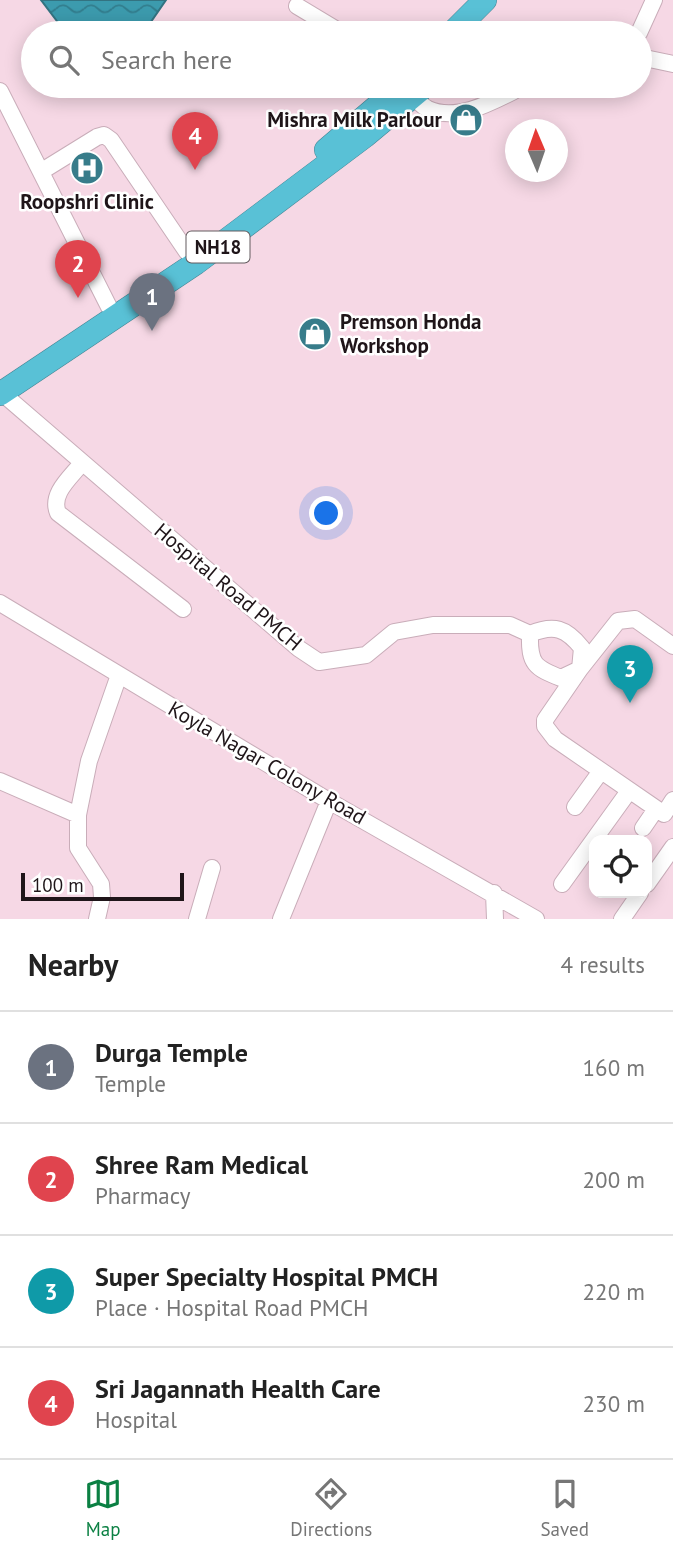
<!DOCTYPE html>
<meta charset="utf-8">
<style>
:root{--surface:#fff;--page:#f2f2f2;--text:#222;--muted:#767676;--line:#e0e0e0;--accent:#0b8043}
body{margin:0;font-family:"PT Sans",sans-serif;background:var(--page);color:var(--text)}
.controls{position:absolute;right:21px;bottom:21px;display:grid;overflow:hidden;border-radius:14px;box-shadow:0 4px 18px #0003}
.controls button{width:63px;height:63px;display:grid;place-items:center;padding:0;border:0;border-bottom:2px solid var(--line);background:var(--surface);color:var(--text);font:35px sans-serif}
.compass{position:absolute;left:505px;top:119px;width:63px;height:63px;border-radius:50%;background:var(--surface);box-shadow:0 4px 18px #0003;rotate:358deg}
.scale{position:absolute;left:21px;bottom:18px;width:163px;box-sizing:border-box;padding-left:7px;border:4px solid #1f1519;border-top:0;font-size:19px;line-height:24px;white-space:nowrap;color:#1f1519;-webkit-text-stroke:5px #fff;paint-order:stroke}
.you{position:absolute;left:327px;top:514px;width:24px;height:24px;margin:-18px;border:5px solid #fff;border-radius:50%;background:#1a73e8;box-shadow:0 0 0 10px #1a73e833}
.badge{display:grid;place-items:center;width:46px;height:46px;border-radius:50%;background:var(--accent);color:#fff;font-size:23px;font-weight:700}
.pin{position:absolute;translate:-50% -58px;filter:drop-shadow(0 2px 4px #0008)}
.pin::after{content:'';position:absolute;top:37px;width:24px;height:21px;background:inherit;clip-path:polygon(0 0,100% 0,50% 100%)}
.list{margin:0;padding:0;list-style:none}
h2{display:flex;justify-content:space-between;align-items:center;height:91px;margin:0;padding:0 28px;font-size:30px}
h2 small{font-size:23px;font-weight:400;color:var(--muted)}
.list li{display:grid;grid-template-columns:46px 1fr auto;gap:21px;align-items:center;box-sizing:border-box;height:112px;padding:0 28px;border-top:2px solid var(--line)}
.list b{display:block;font-size:26px;white-space:nowrap}
.list p{margin:0;font-size:23px;white-space:nowrap;color:var(--muted)}
.list em{font-size:23px;font-style:normal;color:var(--muted)}
.icon{flex:none;width:38px;height:38px;fill:none;stroke:currentColor;stroke-width:2;stroke-linecap:round;stroke-linejoin:round}
.map{position:relative;flex:none;width:673px;height:919px;overflow:hidden}
.search{position:absolute;background:var(--surface);box-shadow:0 4px 18px #0003;left:21px;right:21px;top:21px;height:77px;display:flex;align-items:center;gap:18px;box-sizing:border-box;padding:0 24px;border-radius:38px;color:var(--muted);font-size:26px}
.sheet{height:539px;background:var(--surface)}
nav{display:flex;justify-content:space-around;align-items:center;box-sizing:border-box;height:98px;border-top:2px solid var(--line);background:var(--surface);font-size:19px;color:var(--muted)}
nav a{display:grid;justify-items:center;gap:4px}
nav .on{color:var(--accent)}
.map>svg:first-child{display:block}
.water{fill:url(#water-waves);stroke:#337381;stroke-width:2}
.lines{fill:none;stroke-linecap:round;stroke-linejoin:round}
.minor-casing{stroke:#c9adb9;stroke-width:18}
.highway-casing{stroke:#458594;stroke-width:24}
.minor{stroke:#fff;stroke-width:16}
.highway{stroke:#59c1d6;stroke-width:23}
.labels{text-anchor:middle;stroke-width:5;stroke-linejoin:round;paint-order:stroke}
.shield{fill:#fff;stroke:#625b5e;stroke-width:2}
.shield-label{font-size:19px;font-weight:bold;fill:#1f1519}
.poi-label{font-size:21px;font-weight:bold;fill:#1f1519;stroke:#fff;text-anchor:end}
.street-label{font-size:21px;fill:#1f1519;stroke:#fff}
</style>
<div class="map">
<svg width="673" height="919" viewBox="0 0 673 919">
<defs>
<pattern id="water-waves" width="16" height="10" patternUnits="userSpaceOnUse" patternTransform="scale(1.75)"><rect width="16" height="10" fill="#3c9bae"/><path d="M0 5q4-4 8 0t8 0" fill="none" stroke="#327d8d"/></pattern>
</defs>
<rect width="100%" height="100%" fill="#f6d8e5"/>
<!-- water -->
<path class="water" d="M 41,0 L 166,0 L 146,29 L 140,33 L 66,33 Z"/>
<g class="lines">
<defs>
<path id="minor" d="M 297,6 L 342,33
M 639,33 L 654,0
M 640,57 L 673,64
M 408,89 C 413,96 420,105 428,109 C 459,123 497,99 524,86
M 0,91 L 109,307
M 42,171 L 97,137 L 104,135 L 111,140 L 187,252
M 2,393 L 298,648 L 319,662 L 366,655 L 394,632 L 433,625 L 510,625 L 530,634 C 529,664 535,668 561,678 L 580,669
M 82,463 C 70,478 50,494 58,513 L 183,609
M 0,603 L 329,801 L 536,919
M 530,634 C 554,624 566,628 582,648 L 580,669
M 673,646 L 635,619 L 618,621 L 580,669 L 545,720 L 545,726 L 555,739 L 664,814 L 673,800
M 0,781 L 78,815
M 575,807 L 601,771
M 643,828 L 656,809
M 562,884 L 629,791
M 647,884 L 673,847
M 494,893 L 495,919
M 97,919 L 102,897 L 101,884 L 78,848 L 78,815 L 89,761 L 119,675
M 197,919 L 212,868
M 281,919 L 329,801
M 622,919 L 640,893"/>
<path id="highway" d="M 452,33 L 485,0
M 326,150 L 401,86
M 0,394 L 196,263 L 365,136 L 425,86"/>
</defs>
<!-- minor casing -->
<use href="#minor" class="minor-casing"/>
<!-- highway casing -->
<use href="#highway" class="highway-casing"/>
<!-- minor -->
<use href="#minor" class="minor"/>
<!-- highway -->
<use href="#highway" class="highway"/>
</g>
<!-- icons -->
<defs>
<symbol id="shop-disc" viewBox="-11 -11 22 22"><circle r="9.5" fill="#377c8a" stroke="#fff"/><path d="M-5-2.5h2.3a2.7 3.5 0 0 1 5.4 0H5L5.5 6h-11ZM-1.5-2.5h3a1.5 2.3 0 0 0-3 0Z" fill="#fff"/></symbol>
<symbol id="hospital-disc" viewBox="-11 -11 22 22"><circle r="9.5" fill="#377c8a" stroke="#fff"/><path d="M-5-5h3v3.5h4V-5h3V5h-3V1.5h-4V5h-3Z" fill="#fff"/></symbol>
</defs>
<g fill-rule="evenodd">
<use href="#shop-disc" x="447" y="101" width="38" height="38"/>
<use href="#hospital-disc" x="68" y="149" width="38" height="38"/>
<use href="#shop-disc" x="296" y="315" width="38" height="38"/>
</g>
<g class="labels">
<!-- shield labels -->
<rect class="shield" x="186.5" y="231.5" width="63" height="31" rx="5"/>
<g class="shield-label">
<text x="218" y="254">NH18</text>
</g>
<!-- poi labels -->
<g class="poi-label">
<text x="442" y="127">Mishra Milk Parlour</text>
<text x="87" y="209" text-anchor="middle">Roopshri Clinic</text>
<text x="340" y="329" text-anchor="start">Premson Honda<tspan x="340" dy="24">Workshop</tspan></text>
</g>
<!-- street labels -->
<g class="street-label">
<text transform="translate(228 587) rotate(40)" y="7">Hospital Road PMCH</text>
<text transform="translate(267 763) rotate(30)" y="7">Koyla Nagar Colony Road</text>
</g>
</g>
</svg>
<div class="controls">
<button><svg class="icon" aria-label="locate" viewBox="0 0 24 24"><circle cx="12" cy="12" r="6"/><path d="M12 2v4M12 18v4M2 12h4M18 12h4"/></svg></button>
</div>
<svg class="compass" viewBox="-18 -18 36 36"><path d="M0-13l5 13h-10z" fill="#e53935"/><path d="M0 13l5-13h-10z" fill="#767676"/></svg>
<div class="scale">100 m</div>
<div class="you"></div>
<div class="pin badge" style="left:152px;top:331px;background:#6b7280">1</div>
<div class="pin badge" style="left:78px;top:298px;background:#e0444e">2</div>
<div class="pin badge" style="left:630px;top:703px;background:#0f9aa8">3</div>
<div class="pin badge" style="left:195px;top:170px;background:#e0444e">4</div>
<div class="search"><svg class="icon" aria-label="search" viewBox="0 0 24 24"><circle cx="10" cy="10" r="6"/><path d="M15 15l6 6"/></svg>Search here</div>
</div>
<section class="sheet">
<h2>Nearby<small>4 results</small></h2>
<ul class="list">
<li><span class="badge" style="background:#6b7280">1</span><div><b>Durga Temple</b><p>Temple</p></div><em>160 m</em></li>
<li><span class="badge" style="background:#e0444e">2</span><div><b>Shree Ram Medical</b><p>Pharmacy</p></div><em>200 m</em></li>
<li><span class="badge" style="background:#0f9aa8">3</span><div><b>Super Specialty Hospital PMCH</b><p>Place · Hospital Road PMCH</p></div><em>220 m</em></li>
<li><span class="badge" style="background:#e0444e">4</span><div><b>Sri Jagannath Health Care</b><p>Hospital</p></div><em>230 m</em></li>
</ul>
</section>
<nav>
<a class="on"><svg class="icon" aria-label="map" viewBox="0 0 24 24"><path d="M3 6l6-2 6 2 6-2v14l-6 2-6-2-6 2zM9 4v14M15 6v14"/></svg>Map</a>
<a><svg class="icon" aria-label="directions" viewBox="0 0 24 24"><path d="M12 3l9 9-9 9-9-9zM9 14v-3h6M13 9l2 2-2 2"/></svg>Directions</a>
<a><svg class="icon" aria-label="saved" viewBox="0 0 24 24"><path d="M7 4h10v16l-5-4-5 4z"/></svg>Saved</a>
</nav>
